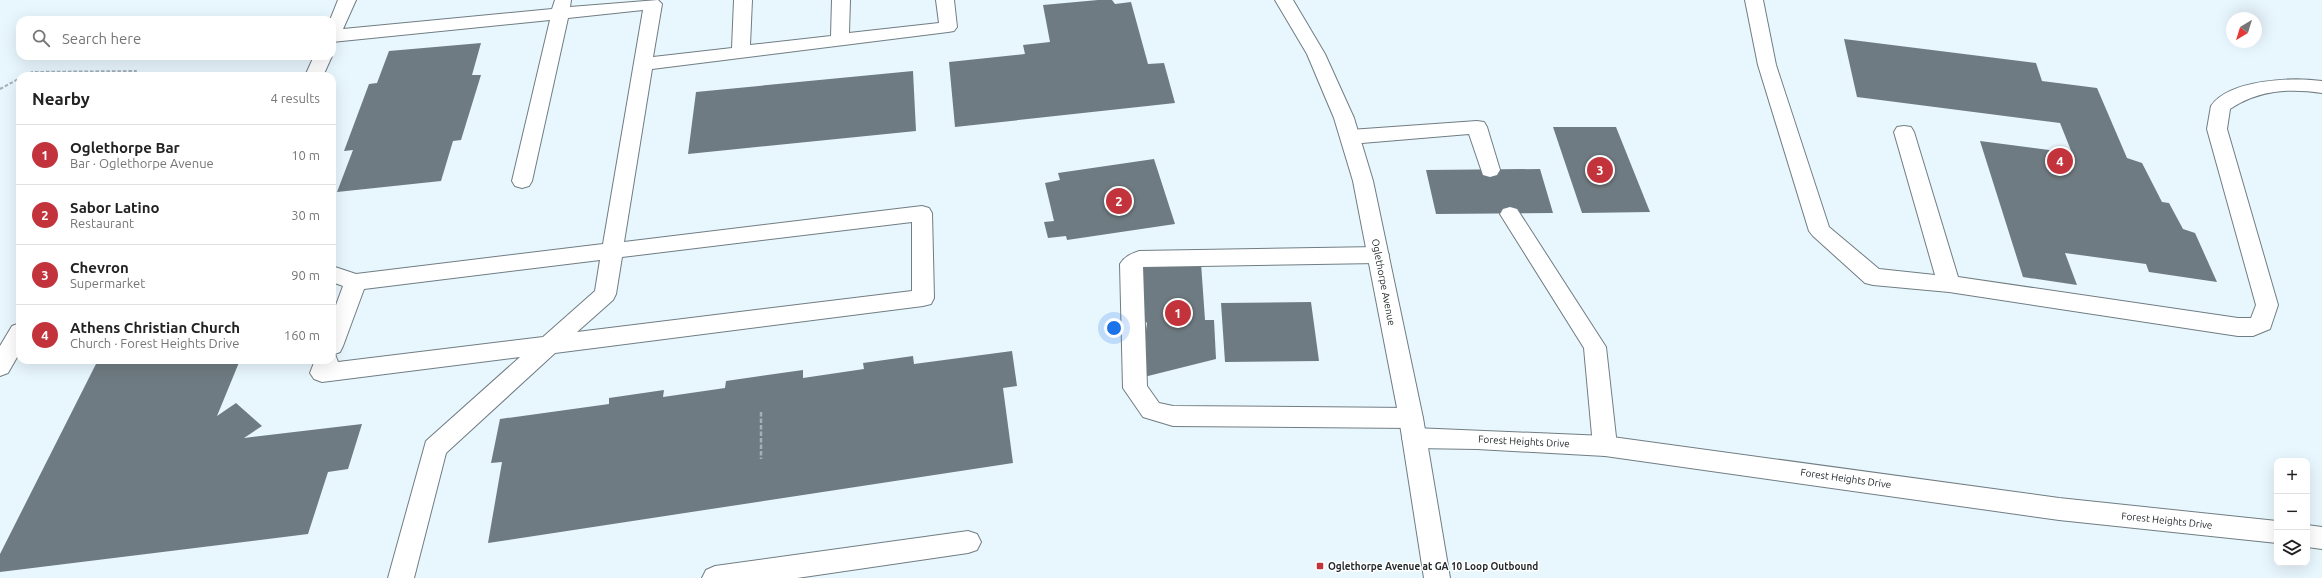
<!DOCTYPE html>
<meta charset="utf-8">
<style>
:root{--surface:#fff;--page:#f6f6f6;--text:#222;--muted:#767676;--line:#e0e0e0;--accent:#c2333b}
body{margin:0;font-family:Ubuntu,sans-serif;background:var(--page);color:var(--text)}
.controls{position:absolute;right:12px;bottom:12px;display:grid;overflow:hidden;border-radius:8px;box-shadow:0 4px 16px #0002}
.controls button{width:36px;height:36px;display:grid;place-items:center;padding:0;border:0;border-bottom:1px solid var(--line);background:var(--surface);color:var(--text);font:20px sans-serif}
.compass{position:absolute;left:2226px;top:12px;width:36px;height:36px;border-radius:50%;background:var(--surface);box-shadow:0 4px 16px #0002;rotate:218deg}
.you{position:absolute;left:1114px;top:328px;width:14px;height:14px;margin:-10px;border:3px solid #fff;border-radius:50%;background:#1a73e8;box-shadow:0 0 0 6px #1a73e833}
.badge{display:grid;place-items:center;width:26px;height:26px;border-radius:50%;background:var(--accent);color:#fff;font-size:13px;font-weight:700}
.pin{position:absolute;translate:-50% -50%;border:2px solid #fff;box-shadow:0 1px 4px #0006}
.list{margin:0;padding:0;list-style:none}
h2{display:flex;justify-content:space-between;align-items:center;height:52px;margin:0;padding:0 16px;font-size:17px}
h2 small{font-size:13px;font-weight:400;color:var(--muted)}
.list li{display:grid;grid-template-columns:26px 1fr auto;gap:12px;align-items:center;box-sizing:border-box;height:60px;padding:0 16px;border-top:1px solid var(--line)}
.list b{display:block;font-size:15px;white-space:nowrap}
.list p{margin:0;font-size:13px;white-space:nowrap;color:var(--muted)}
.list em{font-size:13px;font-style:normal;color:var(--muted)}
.icon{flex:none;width:22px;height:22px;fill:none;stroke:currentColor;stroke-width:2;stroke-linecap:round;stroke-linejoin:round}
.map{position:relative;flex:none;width:2322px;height:578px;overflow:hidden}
.search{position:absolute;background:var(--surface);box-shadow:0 4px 16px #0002;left:16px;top:16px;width:320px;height:44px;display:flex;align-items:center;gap:10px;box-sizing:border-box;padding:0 14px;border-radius:12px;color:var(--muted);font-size:15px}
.panel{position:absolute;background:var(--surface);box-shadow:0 4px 16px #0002;left:16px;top:72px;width:320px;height:292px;border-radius:12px}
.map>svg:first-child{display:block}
.building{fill:#6f7b82}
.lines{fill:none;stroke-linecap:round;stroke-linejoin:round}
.lane-casing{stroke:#707d83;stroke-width:2}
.street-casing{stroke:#707d83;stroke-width:2}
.secondary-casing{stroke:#707d83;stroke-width:2}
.path-far1{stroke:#a5b0b6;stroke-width:2;stroke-dasharray:3.5 2;stroke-linecap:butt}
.path{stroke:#a5b0b6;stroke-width:2.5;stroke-dasharray:4.5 2;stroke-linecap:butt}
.lane{fill:#fff;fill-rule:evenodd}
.street{fill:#fff;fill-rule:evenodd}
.secondary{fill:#fff;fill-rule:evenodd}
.poi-dot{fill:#c2333b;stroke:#fff;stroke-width:1.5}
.labels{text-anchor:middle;stroke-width:3;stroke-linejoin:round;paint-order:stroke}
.street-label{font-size:10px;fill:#24292c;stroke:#fff}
.poi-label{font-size:10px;font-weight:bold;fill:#24292c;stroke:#fff;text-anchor:start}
</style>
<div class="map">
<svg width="2322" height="578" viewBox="0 0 2322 578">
<rect width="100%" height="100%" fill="#e8f6fe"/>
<!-- building -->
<path class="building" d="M 1098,0 L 1112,0 L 1115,4 L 1131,2 L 1148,64 L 1164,63 L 1175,103 L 955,127 L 949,62 L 1025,54 L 1023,45 L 1050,42 L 1043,5 Z
M 1844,39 L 2036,63 L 2042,81 L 2097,88 L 2127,158 L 2142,163 L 2162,202 L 2169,203 L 2183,229 L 2195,233 L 2217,282 L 2149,272 L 2146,264 L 2065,253 L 2077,285 L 2023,277 L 1980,141 L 2072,153 L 2060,123 L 1857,97 Z
M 481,43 L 472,75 L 481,75 L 461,140 L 453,141 L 441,181 L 337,192 L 353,150 L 344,151 L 369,84 L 377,83 L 389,51 Z
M 913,71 L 916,131 L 688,154 L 696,92 Z
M 1553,127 L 1616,127 L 1650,212 L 1582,213 Z
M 1154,159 L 1175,224 L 1067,240 L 1066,236 L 1048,238 L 1044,222 L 1054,221 L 1045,183 L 1060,180 L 1058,173 Z
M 1540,169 L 1553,213 L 1436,214 L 1426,170 Z
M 1201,263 L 1205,320 L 1214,320 L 1216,359 L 1140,378 L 1139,332 L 1146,330 L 1147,323 L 1143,319 L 1143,264 Z
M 1311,302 L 1319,361 L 1225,362 L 1221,303 Z
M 1012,351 L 1017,386 L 1003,388 L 1013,463 L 488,543 L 502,462 L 491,463 L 500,419 L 609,404 L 609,398 L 664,390 L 663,397 L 725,388 L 726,381 L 803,370 L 803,378 L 864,369 L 863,363 L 913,356 L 914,364 Z
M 98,360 L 240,360 L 217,416 L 236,403 L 262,426 L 244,438 L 362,424 L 348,469 L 328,472 L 308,534 L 0,572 L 0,554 Z"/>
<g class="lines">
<defs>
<path id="lane" d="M 338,0 L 356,0 L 343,29 L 552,9 L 555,0 L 571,0 L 570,7 L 658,0 L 662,4 L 653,57 L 732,48 L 734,0 L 752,0 L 750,45 L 831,36 L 832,0 L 850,0 L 849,33 L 939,23 L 936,0 L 954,0 L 957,27 L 954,31 L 948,32 L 652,69 L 624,242 L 922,206 L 929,208 L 932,213 L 934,298 L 931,304 L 923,306 L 555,353 L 446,453 L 414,578 L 388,578 L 426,441 L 520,357 L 322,382 L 314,379 L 310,373 L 315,360 L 332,360 L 332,316 L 343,286 L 332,282 L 332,266 L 356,274 L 603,244 L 643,10 L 568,18 L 532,181 L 529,186 L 522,188 L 515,186 L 512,181 L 550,20 L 332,42 L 332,20 L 330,20 ZM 912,222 L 912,291 L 577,332 L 613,300 L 616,294 L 622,257 ZM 600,260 L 595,291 L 543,337 L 338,362 L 335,354 L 340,352 L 343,346 L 364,289 Z
M 1745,0 L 1763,0 L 1776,65 L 1829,227 L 1879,269 L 1935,275 L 1894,132 L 1897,127 L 1904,126 L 1911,127 L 1914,132 L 1958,277 L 2238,318 L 2251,318 L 2256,305 L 2207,129 L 2211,106 C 2229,79 2294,77 2322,81 L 2322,93 C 2289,88 2258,90 2230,109 L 2227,129 L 2278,305 L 2270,329 L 2253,336 L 2238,336 L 1949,292 L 1873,285 L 1865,283 L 1813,236 L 1809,231 L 1758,65 Z
M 314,56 L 332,56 L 323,76 L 305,76 Z
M 1477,121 L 1484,122 L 1487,127 L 1500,170 L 1497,175 L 1490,177 L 1483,175 L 1469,134 L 1350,144 L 1343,142 L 1340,137 L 1343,132 L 1350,130 Z
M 1510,207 L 1517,209 L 1606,347 L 1617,446 L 1614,453 L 1605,456 L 1596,453 L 1593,446 L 1584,348 L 1500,214 L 1503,209 Z
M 1378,247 L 1386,249 L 1389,255 L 1386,261 L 1378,263 L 1143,267 L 1147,386 L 1159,403 L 1173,406 L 1411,408 L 1419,411 L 1423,418 L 1419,425 L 1411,428 L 1173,426 L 1143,417 L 1123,388 L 1120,264 C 1125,256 1131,254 1139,251 Z
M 20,323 L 20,352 L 8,373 L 0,376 L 0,346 L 12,326 Z
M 968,531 L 977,534 L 981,542 L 977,550 L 968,553 L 797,578 L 702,578 L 706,570 L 715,566 Z"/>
<path id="street" d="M 1414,428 L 1605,436 L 2059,498 L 2277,521 L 2277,543 L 2059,520 L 1605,456 L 1477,449 L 1414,448 L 1405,445 L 1402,438 L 1405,431 Z
M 2307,525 L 2322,527 L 2322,549 L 2307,547 Z"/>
<path id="secondary" d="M 1275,0 L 1293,0 L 1325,54 L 1354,118 L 1373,181 L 1423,418 L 1450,578 L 1424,578 L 1399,418 L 1353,181 L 1334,118 L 1307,54 Z"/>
</defs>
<!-- lane casing -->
<use href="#lane" class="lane-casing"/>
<!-- street casing -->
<use href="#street" class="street-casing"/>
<!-- secondary casing -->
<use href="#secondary" class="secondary-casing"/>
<!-- path-far1 -->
<path class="path-far1" d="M 25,76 L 32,72 L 136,71 L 133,76
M 0,89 L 20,78"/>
<!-- path -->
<path class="path" d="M 761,412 L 761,459"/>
<!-- lane -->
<use href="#lane" class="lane"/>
<!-- street -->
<use href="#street" class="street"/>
<!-- secondary -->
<use href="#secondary" class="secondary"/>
</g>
<!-- markers -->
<rect class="poi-dot" x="1316" y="562" width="8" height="8" rx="2"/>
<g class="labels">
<!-- street labels -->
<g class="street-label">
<text transform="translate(1384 282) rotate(79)" y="4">Oglethorpe Avenue</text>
<text transform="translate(1524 441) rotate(3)" y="4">Forest Heights Drive</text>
<text transform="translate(1846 478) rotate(8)" y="4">Forest Heights Drive</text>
<text transform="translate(2167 520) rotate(6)" y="4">Forest Heights Drive</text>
</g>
<!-- poi labels -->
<g class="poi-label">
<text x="1328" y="570">Oglethorpe Avenue at GA 10 Loop Outbound</text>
</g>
</g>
</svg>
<div class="controls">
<button>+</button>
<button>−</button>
<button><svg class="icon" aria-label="layers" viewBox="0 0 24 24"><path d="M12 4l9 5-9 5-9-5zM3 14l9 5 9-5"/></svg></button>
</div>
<svg class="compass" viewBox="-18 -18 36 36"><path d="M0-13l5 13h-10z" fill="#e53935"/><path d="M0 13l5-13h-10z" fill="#767676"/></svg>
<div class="you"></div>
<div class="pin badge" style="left:1178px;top:313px">1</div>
<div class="pin badge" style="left:1119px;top:201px">2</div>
<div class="pin badge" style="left:1600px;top:170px">3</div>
<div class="pin badge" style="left:2060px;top:161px">4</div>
<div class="search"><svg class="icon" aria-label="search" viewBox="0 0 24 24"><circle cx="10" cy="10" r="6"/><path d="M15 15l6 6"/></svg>Search here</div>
<section class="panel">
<h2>Nearby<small>4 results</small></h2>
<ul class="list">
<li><span class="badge">1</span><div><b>Oglethorpe Bar</b><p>Bar · Oglethorpe Avenue</p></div><em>10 m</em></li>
<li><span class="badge">2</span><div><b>Sabor Latino</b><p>Restaurant</p></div><em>30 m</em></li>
<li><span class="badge">3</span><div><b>Chevron</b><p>Supermarket</p></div><em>90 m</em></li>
<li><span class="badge">4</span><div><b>Athens Christian Church</b><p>Church · Forest Heights Drive</p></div><em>160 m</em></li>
</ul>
</section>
</div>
